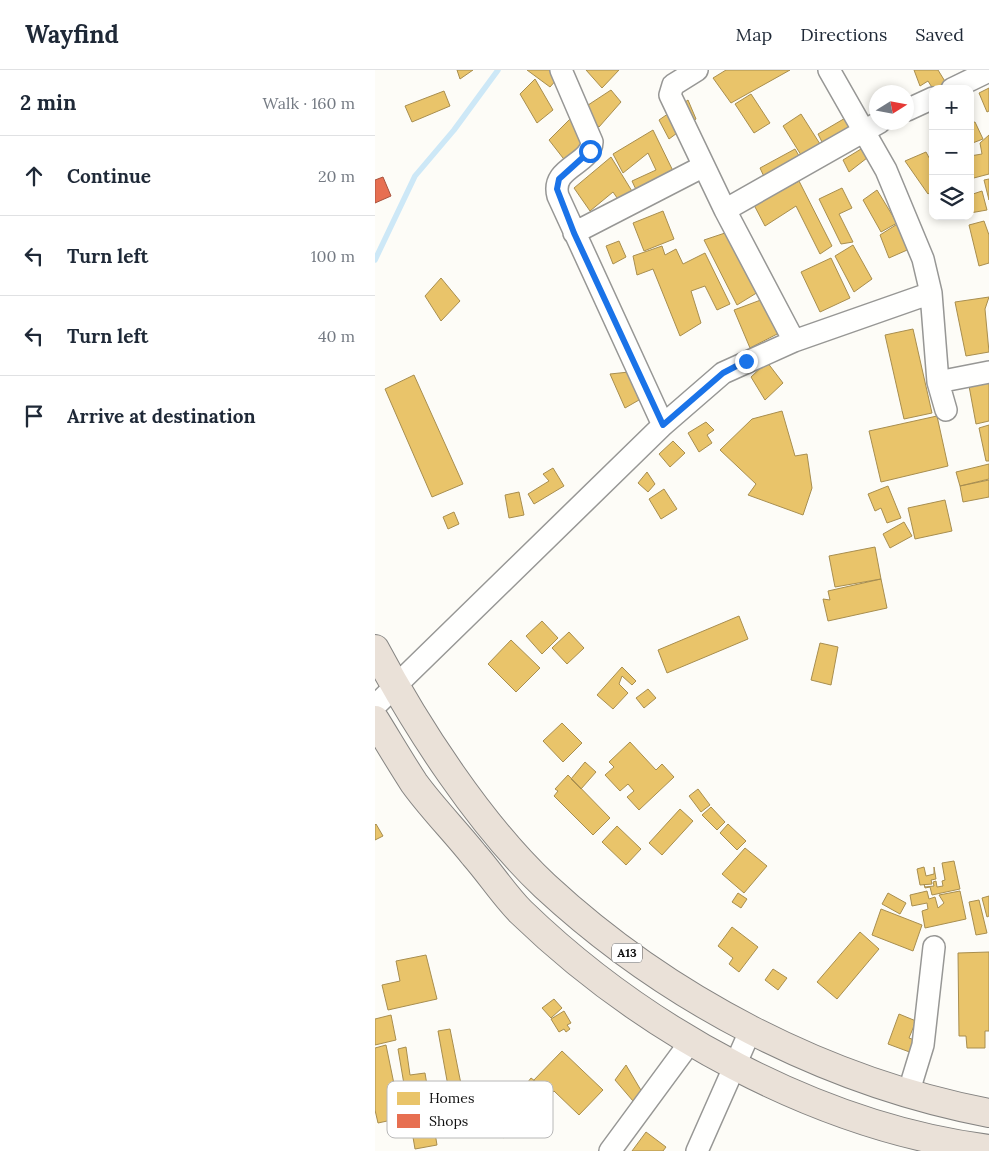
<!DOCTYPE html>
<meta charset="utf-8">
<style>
:root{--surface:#fff;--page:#f2f2f3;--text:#1f2937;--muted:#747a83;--line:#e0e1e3}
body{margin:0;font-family:Lora,serif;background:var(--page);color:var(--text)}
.controls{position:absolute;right:15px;top:15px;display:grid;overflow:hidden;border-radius:10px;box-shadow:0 2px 8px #0003}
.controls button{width:45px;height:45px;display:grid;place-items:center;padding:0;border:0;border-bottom:1px solid var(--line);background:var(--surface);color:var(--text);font:25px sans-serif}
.compass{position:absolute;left:494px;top:15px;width:45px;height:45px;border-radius:50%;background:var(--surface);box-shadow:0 2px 8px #0003;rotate:79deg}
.stop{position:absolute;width:15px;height:15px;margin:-11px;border:4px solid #1a73e8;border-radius:50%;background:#fff}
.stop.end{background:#1a73e8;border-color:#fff;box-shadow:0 1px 5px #0008}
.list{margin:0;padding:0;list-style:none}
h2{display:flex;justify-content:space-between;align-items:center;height:65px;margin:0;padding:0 20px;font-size:21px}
h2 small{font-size:16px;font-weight:400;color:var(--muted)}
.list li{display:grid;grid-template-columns:32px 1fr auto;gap:15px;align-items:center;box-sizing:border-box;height:80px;padding:0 20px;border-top:1px solid var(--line)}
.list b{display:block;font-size:19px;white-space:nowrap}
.list em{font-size:16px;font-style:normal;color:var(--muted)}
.icon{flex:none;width:28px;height:28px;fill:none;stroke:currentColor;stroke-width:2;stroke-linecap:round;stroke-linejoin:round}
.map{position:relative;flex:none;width:614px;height:1081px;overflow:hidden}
header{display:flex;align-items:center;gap:30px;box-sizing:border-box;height:70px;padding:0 25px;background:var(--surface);border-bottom:1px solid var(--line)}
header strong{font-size:24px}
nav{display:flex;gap:28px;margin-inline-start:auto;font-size:18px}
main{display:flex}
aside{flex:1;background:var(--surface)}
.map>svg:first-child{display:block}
.homes{fill:#e9c46a;stroke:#a88e4f}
.shops{fill:#e76f51;stroke:#a7533e}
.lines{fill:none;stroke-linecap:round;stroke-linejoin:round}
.stream{stroke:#cde8f7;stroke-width:5.5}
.minor-casing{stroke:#979795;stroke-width:24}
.highway-casing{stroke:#858482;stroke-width:30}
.minor{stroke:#fffffe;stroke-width:21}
.highway{stroke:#eae1d8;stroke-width:28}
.route{stroke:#1a73e8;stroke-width:6}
.labels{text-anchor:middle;stroke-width:5;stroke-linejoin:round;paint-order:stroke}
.shield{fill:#fff;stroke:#585858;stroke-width:1}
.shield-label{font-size:12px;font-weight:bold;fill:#111}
.key{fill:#fff;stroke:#b8b8b8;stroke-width:1}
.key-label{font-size:14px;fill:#111}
</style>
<header>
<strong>Wayfind</strong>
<nav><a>Map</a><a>Directions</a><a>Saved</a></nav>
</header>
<main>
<aside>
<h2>2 min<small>Walk · 160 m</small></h2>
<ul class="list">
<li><svg class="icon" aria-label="ahead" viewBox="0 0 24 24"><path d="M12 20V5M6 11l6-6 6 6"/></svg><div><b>Continue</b></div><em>20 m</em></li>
<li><svg class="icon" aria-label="left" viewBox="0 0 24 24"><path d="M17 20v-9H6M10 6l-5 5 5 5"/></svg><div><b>Turn left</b></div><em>100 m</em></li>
<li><svg class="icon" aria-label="left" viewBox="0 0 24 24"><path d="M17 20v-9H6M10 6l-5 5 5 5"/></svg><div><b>Turn left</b></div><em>40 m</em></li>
<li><svg class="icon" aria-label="arrive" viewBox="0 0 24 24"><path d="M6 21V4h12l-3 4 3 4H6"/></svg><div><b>Arrive at destination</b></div></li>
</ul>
</aside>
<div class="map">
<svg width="614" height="1081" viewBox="0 0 614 1081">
<rect width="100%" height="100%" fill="#fdfcf7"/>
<!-- homes -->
<path class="homes" d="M 82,0 L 98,0 L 85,9 Z
M 152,0 L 190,0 L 175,17 Z
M 211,0 L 244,0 L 227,18 Z
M 351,0 L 415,0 L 356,33 L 338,8 Z
M 539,0 L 563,0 L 571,13 L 558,19 L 553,11 L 545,16 Z
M 160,9 L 178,40 L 162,53 L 145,24 Z
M 614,18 L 614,41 L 612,42 L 604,23 Z
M 236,20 L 246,32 L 224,57 L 207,39 Z
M 69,21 L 75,36 L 37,52 L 30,36 Z
M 376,24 L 395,53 L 379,63 L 360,34 Z
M 313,30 L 321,49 L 294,69 L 284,50 Z
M 426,44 L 445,74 L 426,85 L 408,56 Z
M 199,45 L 221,72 L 195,97 L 174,70 Z
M 472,47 L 481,62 L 451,80 L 443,64 Z
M 600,52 L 608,69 L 595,74 L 595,53 Z
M 278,60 L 301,107 L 264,126 L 257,111 L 281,100 L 273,83 L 248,103 L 238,84 Z
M 614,65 L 614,104 L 595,109 L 595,86 L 607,84 L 605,73 Z
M 420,79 L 427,91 L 392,113 L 385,98 Z
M 486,79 L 492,88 L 474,102 L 468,90 Z
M 551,82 L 558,95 L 558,120 L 553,124 L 530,91 Z
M 236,87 L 260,126 L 247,135 L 238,122 L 215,141 L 199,118 Z
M 614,109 L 614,130 L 609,110 Z
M 424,111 L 457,176 L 445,184 L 421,136 L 390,156 L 379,135 Z
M 467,118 L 477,138 L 464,144 L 478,172 L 466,174 L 444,129 Z
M 502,120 L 522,153 L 506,162 L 488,130 Z
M 607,121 L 612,140 L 595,143 L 595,125 Z
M 288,141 L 299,169 L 269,181 L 258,153 Z
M 527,151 L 539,177 L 514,188 L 505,165 Z
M 609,151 L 614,165 L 614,193 L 604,196 L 594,155 Z
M 359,160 L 388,219 L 362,235 L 329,170 Z
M 244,171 L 251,187 L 238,194 L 231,176 Z
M 478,175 L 497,209 L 479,222 L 460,186 Z
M 287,176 L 290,185 L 301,179 L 308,194 L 330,183 L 355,234 L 342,240 L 330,216 L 316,221 L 326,253 L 305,266 L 278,199 L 262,205 L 258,186 Z
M 456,188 L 475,228 L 445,242 L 426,202 Z
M 66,208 L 85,231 L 66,251 L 50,226 Z
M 614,227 L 610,239 L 614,282 L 591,286 L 580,232 Z
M 391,228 L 408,261 L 375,278 L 359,240 Z
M 538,259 L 557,343 L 529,349 L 510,265 Z
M 392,292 L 408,313 L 390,330 L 376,307 Z
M 254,302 L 264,330 L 250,338 L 235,304 Z
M 39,305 L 88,414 L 57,427 L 10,319 Z
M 614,312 L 614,351 L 601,354 L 594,316 Z
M 407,341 L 420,386 L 432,384 L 437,418 L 428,445 L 373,425 L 381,414 L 345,380 L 377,349 Z
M 562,346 L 573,396 L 506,412 L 494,361 Z
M 331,352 L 339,360 L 332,365 L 337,373 L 324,382 L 313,363 Z
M 614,355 L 614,391 L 611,391 L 604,358 Z
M 298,371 L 310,383 L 295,397 L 284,384 Z
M 614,394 L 614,409 L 585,416 L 581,402 Z
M 178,398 L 189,416 L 159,434 L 153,424 L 174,411 L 168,404 Z
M 272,402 L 280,414 L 273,422 L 263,413 Z
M 614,410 L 614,427 L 588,432 L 585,416 Z
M 513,416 L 526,448 L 512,453 L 506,438 L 500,441 L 493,424 Z
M 289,419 L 302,439 L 286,449 L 274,429 Z
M 144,422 L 149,445 L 134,448 L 130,425 Z
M 570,430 L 577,461 L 540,469 L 533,438 Z
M 79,442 L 84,454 L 73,459 L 68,447 Z
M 529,452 L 537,466 L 515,478 L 508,464 Z
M 500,477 L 506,509 L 460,517 L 454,486 Z
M 506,509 L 512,538 L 453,551 L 448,529 L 455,530 L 453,521 Z
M 364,546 L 373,569 L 292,603 L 283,580 Z
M 167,551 L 183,568 L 167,584 L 151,566 Z
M 194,562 L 209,578 L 192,594 L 177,578 Z
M 136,570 L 165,598 L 141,622 L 113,594 Z
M 445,573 L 463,577 L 456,615 L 436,610 Z
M 247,597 L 261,611 L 257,615 L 247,606 L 244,614 L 253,623 L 238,639 L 222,625 Z
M 273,619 L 281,628 L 269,638 L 261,628 Z
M 187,653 L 207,673 L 188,692 L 168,671 Z
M 255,672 L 281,700 L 287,694 L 299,707 L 264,740 L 252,727 L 259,721 L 253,714 L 245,721 L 230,705 L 239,697 L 234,692 Z
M 210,692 L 221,702 L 206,719 L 196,709 Z
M 193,705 L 235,748 L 218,765 L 179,726 L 183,721 L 180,719 Z
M 323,719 L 335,735 L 326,742 L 314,726 Z
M 336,737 L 350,752 L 342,760 L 327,745 Z
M 305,739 L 318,751 L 287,785 L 274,773 Z
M 1,754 L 8,766 L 0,770 L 0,755 Z
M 353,754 L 371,771 L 362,780 L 345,763 Z
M 242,756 L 266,779 L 251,795 L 227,772 Z
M 370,778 L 392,796 L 369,823 L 347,804 Z
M 579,791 L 585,819 L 557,825 L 555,817 L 550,818 L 549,814 L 550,817 L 559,816 L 558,812 L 561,811 L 562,817 L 568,816 L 567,811 L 570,810 L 567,793 Z
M 549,797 L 551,806 L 559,804 L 559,797 L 561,809 L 556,810 L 557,814 L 545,815 L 542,799 Z
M 552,821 L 554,829 L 560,827 L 563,838 L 569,833 L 564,825 L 585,821 L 591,849 L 550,858 L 547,841 L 553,839 L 552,833 L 537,836 L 535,825 Z
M 363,823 L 372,829 L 366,838 L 357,832 Z
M 513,823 L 531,833 L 525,844 L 507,834 Z
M 614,826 L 614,846 L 612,847 L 607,828 Z
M 604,830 L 612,863 L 601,865 L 594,832 Z
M 506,839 L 547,855 L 538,881 L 497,865 Z
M 357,857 L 383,877 L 364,902 L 354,894 L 358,888 L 343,876 Z
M 485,862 L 504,879 L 462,929 L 442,912 Z
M 614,882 L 614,961 L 610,961 L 610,978 L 592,978 L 591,966 L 584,966 L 583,883 Z
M 51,885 L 62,929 L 13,940 L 7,915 L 25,911 L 21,891 Z
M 398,899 L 412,908 L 403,920 L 390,910 Z
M 179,929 L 187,938 L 176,948 L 167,938 Z
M 189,941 L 196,953 L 192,955 L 195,959 L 191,962 L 189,959 L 184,962 L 176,949 Z
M 524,944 L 541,951 L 534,968 L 553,975 L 548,987 L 513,974 Z
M 16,945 L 21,970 L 0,975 L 0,949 Z
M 75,959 L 86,1014 L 73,1016 L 63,961 Z
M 11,975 L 26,1048 L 3,1053 L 0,1040 L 0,978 Z
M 31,977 L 35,1005 L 50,1003 L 62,1075 L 40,1079 L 23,979 Z
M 187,981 L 228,1020 L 204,1045 L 179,1021 L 163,1038 L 157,1012 Z
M 251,995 L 267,1022 L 258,1031 L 240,1010 Z
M 156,1008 L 168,1017 L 129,1068 L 117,1058 Z
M 271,1062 L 291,1077 L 288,1081 L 257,1081 Z"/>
<!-- shops -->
<path class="shops" d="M 8,107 L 16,126 L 0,133 L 0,110 Z"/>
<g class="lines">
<!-- stream -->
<path class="stream" d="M 0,190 L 40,106 L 79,60 L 123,0"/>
<defs>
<path id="minor" d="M 186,0 L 217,72 C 216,95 175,97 183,126 L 288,355
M 322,0 L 298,15 L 295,25 L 350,140 L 419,271
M 454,0 L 511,100 L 548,189 L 556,223 L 563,312 L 571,340
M 577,19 L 614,1
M 532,40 L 558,28
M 350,140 L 505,52
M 199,163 L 329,96
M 563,312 L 614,302
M 0,636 L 288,355 L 348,303 L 419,271 L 556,223
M 533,1024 L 548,975 L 559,877
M 235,1081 L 316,971
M 322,1081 L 376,959"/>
<path id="highway" d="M 0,579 C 42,658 105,755 170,816 C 292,929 451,1012 614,1043
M 0,650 C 13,671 26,693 39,713 C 57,738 80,761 99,785 C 115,803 129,825 146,842 C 269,961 443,1057 614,1079"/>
</defs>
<!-- minor casing -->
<use href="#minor" class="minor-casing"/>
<!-- highway casing -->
<use href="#highway" class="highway-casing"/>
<!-- minor -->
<use href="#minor" class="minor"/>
<!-- highway -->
<use href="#highway" class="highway"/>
</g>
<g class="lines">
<!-- route -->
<path class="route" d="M 215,81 L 184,109 L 182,119 L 199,163 L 288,355 L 348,303 L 371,291"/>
</g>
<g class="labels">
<!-- shield labels -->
<rect class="shield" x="237" y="873.5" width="30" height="19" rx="4"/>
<g class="shield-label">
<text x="252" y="887">A13</text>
</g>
</g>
<!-- legend -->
<rect x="12" y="1011" width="166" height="57" rx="8" class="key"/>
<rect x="22" y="1022" width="23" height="13" fill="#e9c46a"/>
<rect x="22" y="1044" width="23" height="14" fill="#e76f51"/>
<g class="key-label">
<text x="54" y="1033">Homes</text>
<text x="54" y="1056">Shops</text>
</g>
</svg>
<div class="controls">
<button>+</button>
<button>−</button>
<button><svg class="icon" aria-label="layers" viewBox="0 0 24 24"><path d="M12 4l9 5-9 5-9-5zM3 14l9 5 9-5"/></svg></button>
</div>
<svg class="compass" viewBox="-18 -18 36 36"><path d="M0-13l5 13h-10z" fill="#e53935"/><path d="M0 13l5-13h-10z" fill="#747a83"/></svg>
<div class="stop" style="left:215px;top:81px"></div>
<div class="stop end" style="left:371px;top:291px"></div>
</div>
</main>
